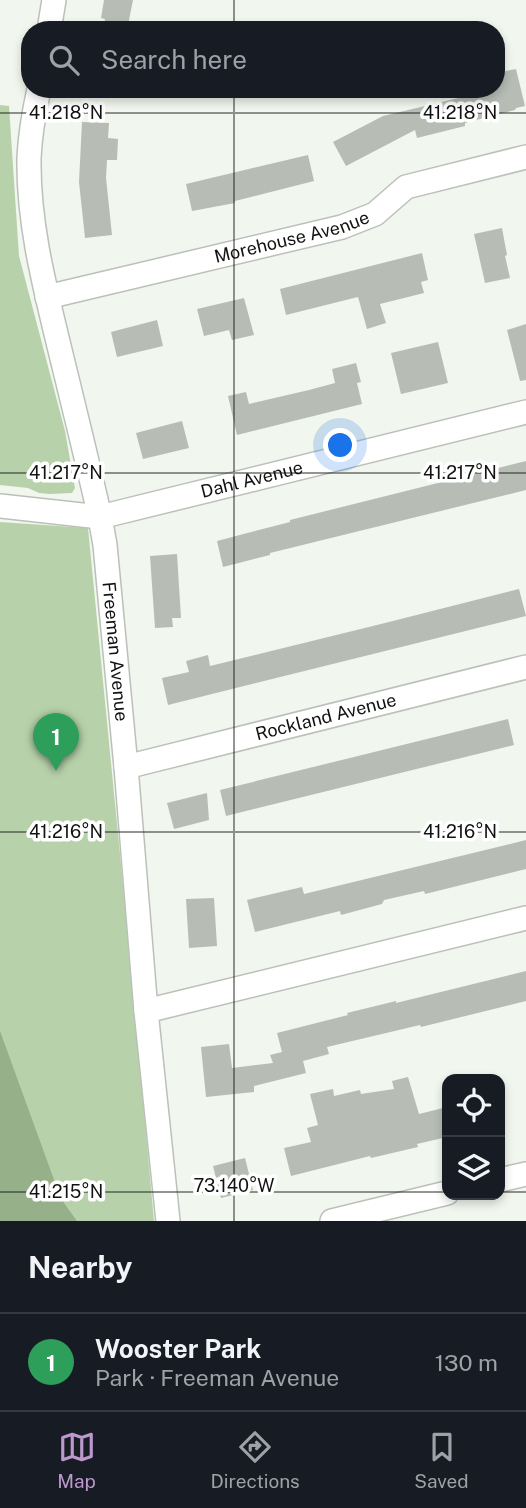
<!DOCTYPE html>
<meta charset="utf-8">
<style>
:root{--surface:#171b24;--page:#20242c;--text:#f1f3f6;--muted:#9ea1a6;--line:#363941;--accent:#bc98cc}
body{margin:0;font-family:"Public Sans",sans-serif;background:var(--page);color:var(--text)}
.controls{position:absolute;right:21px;bottom:21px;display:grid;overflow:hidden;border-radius:14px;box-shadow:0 4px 10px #0003}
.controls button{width:63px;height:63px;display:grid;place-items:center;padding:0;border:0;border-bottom:2px solid var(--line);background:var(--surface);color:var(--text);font:35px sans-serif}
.you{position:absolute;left:341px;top:446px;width:24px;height:24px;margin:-18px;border:5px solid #fff;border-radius:50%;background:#1a73e8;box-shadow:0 0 0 10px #1a73e833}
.badge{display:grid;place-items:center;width:46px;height:46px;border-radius:50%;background:var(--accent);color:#fff;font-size:23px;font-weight:700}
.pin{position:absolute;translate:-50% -58px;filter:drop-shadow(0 2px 4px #0008)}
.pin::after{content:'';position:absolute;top:37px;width:24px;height:21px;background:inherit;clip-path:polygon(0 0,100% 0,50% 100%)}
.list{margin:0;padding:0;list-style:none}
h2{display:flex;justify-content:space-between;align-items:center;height:91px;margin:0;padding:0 28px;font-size:30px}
h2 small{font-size:23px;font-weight:400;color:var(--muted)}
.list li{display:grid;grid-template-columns:46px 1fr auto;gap:21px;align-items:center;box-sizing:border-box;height:98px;padding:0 28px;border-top:2px solid var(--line)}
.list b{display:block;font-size:26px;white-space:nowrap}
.list p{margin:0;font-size:23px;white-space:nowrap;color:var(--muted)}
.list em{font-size:23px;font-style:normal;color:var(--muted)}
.icon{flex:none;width:38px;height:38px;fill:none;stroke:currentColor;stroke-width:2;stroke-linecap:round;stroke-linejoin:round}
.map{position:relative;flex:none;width:526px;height:1221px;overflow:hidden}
.search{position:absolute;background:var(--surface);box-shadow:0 4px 10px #0003;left:21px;right:21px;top:21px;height:77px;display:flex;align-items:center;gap:18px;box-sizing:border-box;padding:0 24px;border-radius:28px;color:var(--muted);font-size:26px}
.sheet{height:189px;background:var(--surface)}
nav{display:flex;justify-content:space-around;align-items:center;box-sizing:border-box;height:98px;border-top:2px solid var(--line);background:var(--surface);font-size:19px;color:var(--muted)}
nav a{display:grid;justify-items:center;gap:4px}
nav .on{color:var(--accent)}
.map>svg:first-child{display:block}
.green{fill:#b7d2ab}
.water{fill:#96b18a}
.building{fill:#b7bdb5}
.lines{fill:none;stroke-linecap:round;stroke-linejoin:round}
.minor-casing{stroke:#bbc1b9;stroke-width:26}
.minor{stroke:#fff;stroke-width:23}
.ticks{fill:none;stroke:#111310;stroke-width:2;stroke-opacity:0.45}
.labels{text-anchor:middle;stroke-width:7;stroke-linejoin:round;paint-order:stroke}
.street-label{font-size:18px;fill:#111310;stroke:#fff}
.ticks-label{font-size:18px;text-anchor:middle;fill:#111310;stroke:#fff;stroke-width:7;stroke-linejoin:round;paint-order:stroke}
</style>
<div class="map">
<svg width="526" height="1221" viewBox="0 0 526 1221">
<rect width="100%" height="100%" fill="#f1f6ee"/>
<!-- green -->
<path class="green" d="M 0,105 L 9,106 L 19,256 L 65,431 L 75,488 L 72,493 L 50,494 L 39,493 L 28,488 L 0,485 Z
M 0,522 L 88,528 L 128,936 L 154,1221 L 0,1221 Z"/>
<!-- water -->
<path class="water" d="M 0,1031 L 61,1199 L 77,1221 L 0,1221 Z"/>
<!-- building -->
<path class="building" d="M 104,0 L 133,0 L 127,30 L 103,30 L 105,19 L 101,18 Z
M 516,69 L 525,106 L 516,108 L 515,110 L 465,123 L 465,126 L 417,138 L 415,130 L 346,166 L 333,142 L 383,116 L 496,89 L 496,73 Z
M 82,122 L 109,123 L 108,138 L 118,139 L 117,160 L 107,160 L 106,178 L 112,235 L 85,238 L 79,182 Z
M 308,155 L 314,181 L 235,201 L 235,203 L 192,211 L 186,184 Z
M 502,228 L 507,255 L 505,256 L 510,278 L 485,283 L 474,234 Z
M 422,253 L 428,280 L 421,282 L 424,293 L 380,304 L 386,323 L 367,329 L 358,297 L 286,315 L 280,289 Z
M 244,298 L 254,335 L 232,340 L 229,330 L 204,336 L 197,309 Z
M 157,320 L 163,346 L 117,357 L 111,332 Z
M 526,324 L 526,380 L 520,381 L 507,330 Z
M 438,342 L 448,383 L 401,394 L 391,353 Z
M 356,363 L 361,382 L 357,383 L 362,404 L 237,435 L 228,396 L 246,392 L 249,404 L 309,390 L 335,383 L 332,369 Z
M 182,421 L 189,448 L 143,459 L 136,433 Z
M 526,461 L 526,490 L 270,553 L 270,555 L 223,567 L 217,541 L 290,522 L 290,520 Z
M 177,554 L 181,618 L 172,618 L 173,627 L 155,628 L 150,556 Z
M 519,589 L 526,616 L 168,705 L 162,678 L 189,672 L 186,661 L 208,655 L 210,666 L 385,623 Z
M 508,719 L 514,745 L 226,816 L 220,790 Z
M 207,793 L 209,820 L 174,829 L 167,803 Z
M 526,840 L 526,869 L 425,894 L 424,891 L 384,900 L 382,904 L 341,915 L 340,911 L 255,932 L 247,900 L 302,887 L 304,894 Z
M 214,898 L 217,946 L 189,948 L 186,899 Z
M 526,971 L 526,1001 L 421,1027 L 420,1025 L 327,1047 L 329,1054 L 303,1061 L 306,1073 L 254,1086 L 254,1092 L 206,1097 L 201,1047 L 229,1044 L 232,1068 L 273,1063 L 270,1055 L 282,1052 L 277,1033 L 348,1015 L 347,1013 L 396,1001 L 396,1003 Z
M 408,1077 L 419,1114 L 447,1107 L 447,1137 L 417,1144 L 418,1147 L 371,1158 L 370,1156 L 291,1176 L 284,1148 L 311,1142 L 307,1128 L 318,1125 L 310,1094 L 333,1089 L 334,1096 L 360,1090 L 361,1094 L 394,1089 L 392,1081 Z
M 245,1158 L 253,1190 L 221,1198 L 213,1166 Z"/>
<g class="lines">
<defs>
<g id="minor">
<path d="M 49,30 L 54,0"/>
<path id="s1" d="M 39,89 C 34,112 30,135 29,158 C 28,222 44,284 59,346 C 73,403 87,460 100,517 L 105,545 L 126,767 L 146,1011 L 168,1221"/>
<path id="s2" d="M 47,297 L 342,227 L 375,214 L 406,187 L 526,157"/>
<path id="s3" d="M 0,506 L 100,517 L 526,412"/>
<path id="s4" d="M 126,767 L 526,667"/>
<path d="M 146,1011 L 526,918"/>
<path d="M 500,1180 L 526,1174"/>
<path d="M 332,1221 L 447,1193"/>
</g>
</defs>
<!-- minor casing -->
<use href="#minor" class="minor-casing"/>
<!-- minor -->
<use href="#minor" class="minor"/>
</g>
<!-- ticks -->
<path class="ticks" d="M 234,0 L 234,30M 234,89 L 234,1221M 0,113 L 526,113M 0,473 L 526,473M 0,832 L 526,832M 0,1192 L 447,1192M 500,1192 L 526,1192"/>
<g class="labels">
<!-- street labels -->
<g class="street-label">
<text dy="6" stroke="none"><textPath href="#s2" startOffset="252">Morehouse Avenue</textPath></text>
<text dy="6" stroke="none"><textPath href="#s3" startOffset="257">Dahl Avenue</textPath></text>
<text dy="6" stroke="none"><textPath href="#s1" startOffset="572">Freeman Avenue</textPath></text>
<text dy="6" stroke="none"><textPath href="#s4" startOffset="206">Rockland Avenue</textPath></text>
</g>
</g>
<g class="ticks-label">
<text x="66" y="119">41.218°N</text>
<text x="460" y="119">41.218°N</text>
<text x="66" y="479">41.217°N</text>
<text x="460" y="479">41.217°N</text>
<text x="66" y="838">41.216°N</text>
<text x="460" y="838">41.216°N</text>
<text x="234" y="1192">73.140°W</text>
<text x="66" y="1198">41.215°N</text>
</g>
</svg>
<div class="controls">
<button><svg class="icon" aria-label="locate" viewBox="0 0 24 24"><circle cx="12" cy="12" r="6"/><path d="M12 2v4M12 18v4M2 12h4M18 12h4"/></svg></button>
<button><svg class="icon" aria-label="layers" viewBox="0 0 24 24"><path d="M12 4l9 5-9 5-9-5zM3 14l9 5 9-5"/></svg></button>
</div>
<div class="you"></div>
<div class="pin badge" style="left:56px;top:771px;background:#2e9e5b">1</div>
<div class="search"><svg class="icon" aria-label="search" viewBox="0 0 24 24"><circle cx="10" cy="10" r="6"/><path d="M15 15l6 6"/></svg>Search here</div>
</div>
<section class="sheet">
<h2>Nearby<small></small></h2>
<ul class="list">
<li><span class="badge" style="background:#2e9e5b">1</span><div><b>Wooster Park</b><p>Park · Freeman Avenue</p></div><em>130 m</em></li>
</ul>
</section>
<nav>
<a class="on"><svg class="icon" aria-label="map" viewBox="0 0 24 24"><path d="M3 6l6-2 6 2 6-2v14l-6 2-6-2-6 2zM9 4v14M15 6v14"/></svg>Map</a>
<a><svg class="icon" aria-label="directions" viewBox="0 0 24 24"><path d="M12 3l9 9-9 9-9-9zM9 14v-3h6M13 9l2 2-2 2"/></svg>Directions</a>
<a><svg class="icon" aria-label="saved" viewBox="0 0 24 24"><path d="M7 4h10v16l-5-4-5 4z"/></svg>Saved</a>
</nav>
